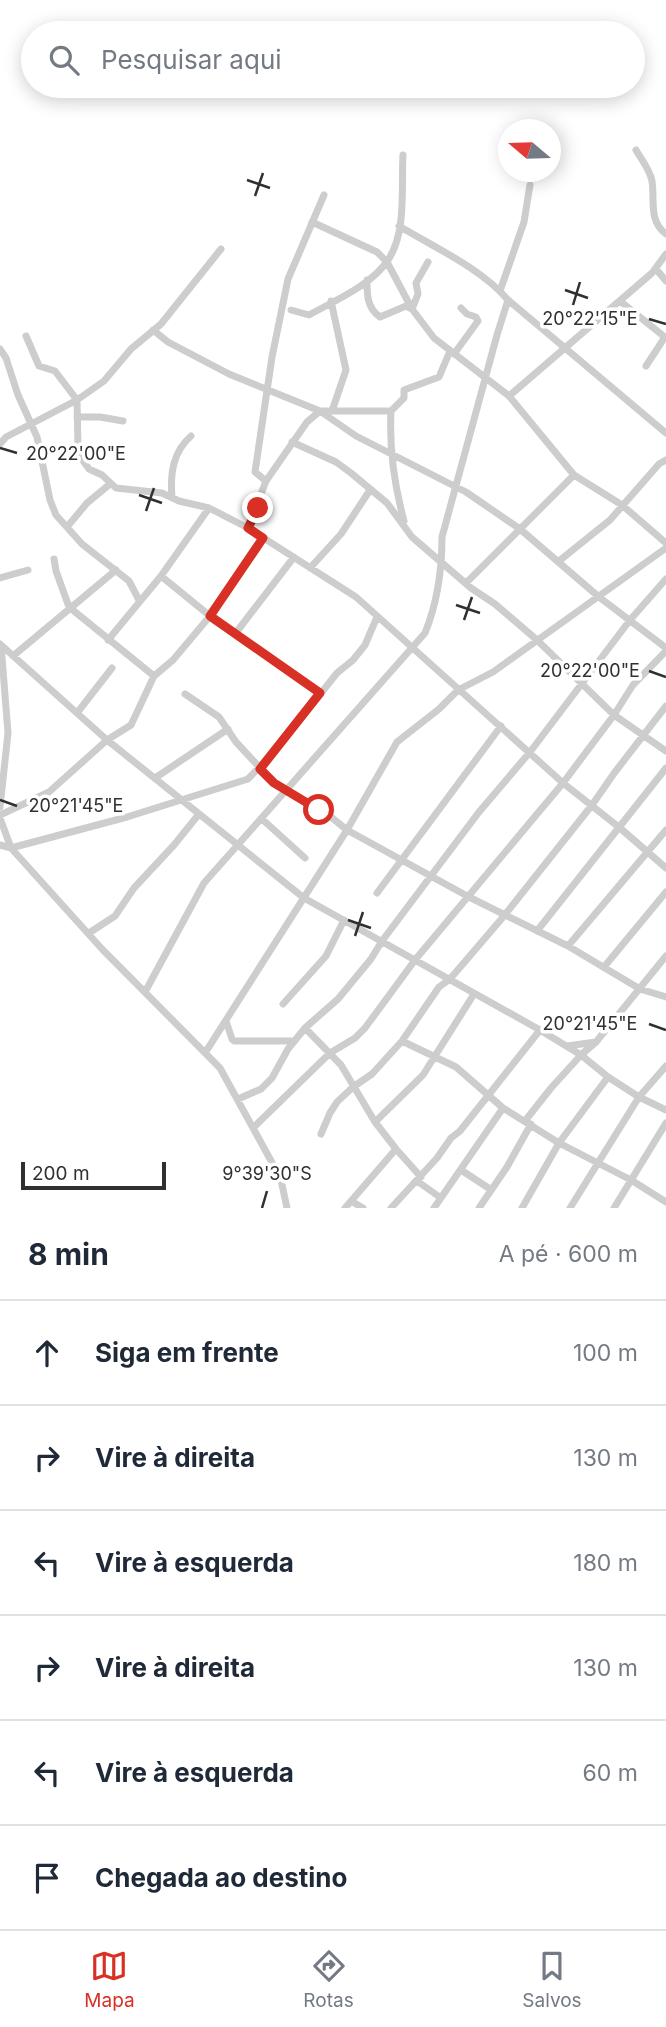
<!DOCTYPE html>
<html lang="pt">
<meta charset="utf-8">
<style>
:root{--surface:#fff;--page:#f2f2f3;--text:#1f2937;--muted:#747a83;--line:#e0e1e3;--accent:#d93025}
body{margin:0;font-family:Inter,sans-serif;background:var(--page);color:var(--text)}
.compass{position:absolute;left:498px;top:119px;width:63px;height:63px;border-radius:50%;background:var(--surface);box-shadow:0 4px 18px #0003;rotate:289deg}
.scale{position:absolute;left:21px;bottom:18px;width:145px;box-sizing:border-box;padding-left:7px;border:4px solid #303030;border-top:0;font-size:19px;line-height:24px;white-space:nowrap;color:#303030;-webkit-text-stroke:5px #fff;paint-order:stroke}
.stop{position:absolute;width:21px;height:21px;margin:-16px;border:5px solid #d93025;border-radius:50%;background:#fff}
.stop.end{background:#d93025;border-color:#fff;box-shadow:0 2px 7px #0008}
.list{margin:0;padding:0;list-style:none}
h2{display:flex;justify-content:space-between;align-items:center;height:91px;margin:0;padding:0 28px;font-size:30px}
h2 small{font-size:23px;font-weight:400;color:var(--muted)}
.list li{display:grid;grid-template-columns:46px 1fr auto;gap:21px;align-items:center;box-sizing:border-box;height:105px;padding:0 28px;border-top:2px solid var(--line)}
.list b{display:block;font-size:26px;white-space:nowrap}
.list em{font-size:23px;font-style:normal;color:var(--muted)}
.icon{flex:none;width:38px;height:38px;fill:none;stroke:currentColor;stroke-width:2;stroke-linecap:round;stroke-linejoin:round}
.map{position:relative;flex:none;width:666px;height:1208px;overflow:hidden}
.search{position:absolute;background:var(--surface);box-shadow:0 4px 18px #0003;left:21px;right:21px;top:21px;height:77px;display:flex;align-items:center;gap:18px;box-sizing:border-box;padding:0 24px;border-radius:38px;color:var(--muted);font-size:26px}
.sheet{height:721px;background:var(--surface)}
nav{display:flex;justify-content:space-around;align-items:center;box-sizing:border-box;height:98px;border-top:2px solid var(--line);background:var(--surface);font-size:19px;color:var(--muted)}
nav a{display:grid;justify-items:center;gap:4px}
nav .on{color:var(--accent)}
.map>svg:first-child{display:block}
.lines{fill:none;stroke-linecap:round;stroke-linejoin:round}
.minor{stroke:#cdcdcd;stroke-width:7}
.route{stroke:#d93025;stroke-width:9}
.ticks{fill:none;stroke:#303030;stroke-width:2.5}
.ticks-label{font-size:18px;text-anchor:middle;fill:#303030;stroke:#fff;stroke-width:7;stroke-linejoin:round;paint-order:stroke}
</style>
<div class="map">
<svg width="666" height="1208" viewBox="0 0 666 1208">
<rect width="100%" height="100%" fill="#fff"/>
<g class="lines">
<!-- minor -->
<path class="minor" d="M 636,150 C 641,159 650,170 652,181 C 655,199 648,221 666,234
M 312,222 L 377,252 L 387,262 L 412,309 L 434,338 L 509,396 L 574,475 L 622,505 L 666,543
M 399,226 C 434,247 482,269 508,300 L 666,433
M 656,269 L 666,281
M 367,280 C 367,295 367,308 380,317 L 406,306 L 412,309 L 418,294 L 416,283 L 428,262
M 500,291 L 524,222 L 530,185
M 331,301 L 346,370 L 332,411
M 620,301 L 666,338
M 291,310 L 309,315 C 334,301 372,285 388,260 C 407,232 401,187 403,155
M 153,330 L 168,342 L 229,374 L 320,411 L 356,436 L 466,492 L 520,529 L 599,597 L 666,648
M 26,336 L 39,366 L 55,371 L 77,400 L 78,448 L 81,458 L 89,469 L 102,475 L 116,488 L 162,493 L 179,501 L 209,508 L 248,528 L 356,597 L 563,783 L 620,828 L 666,868
M 0,349 L 6,358 L 18,395 L 37,437 L 50,500 L 56,515 L 82,544 L 129,581 L 139,600
M 454,354 L 478,321 L 476,317 L 467,314 L 461,308
M 646,366 L 665,337
M 509,396 L 652,273 L 666,254
M 391,411 C 389,450 394,484 404,521
M 77,417 L 100,417 L 123,421
M 292,442 L 336,462 L 351,473 L 387,503 L 412,537 L 471,588 L 495,604 L 537,640 L 614,715 L 666,751
M 0,444 L 6,437 L 77,400 L 104,381 L 131,349 L 161,324 L 221,249
M 266,481 L 255,472 L 272,357 L 288,279 L 324,195
M 172,497 C 170,473 173,452 191,436
M 67,527 L 87,503 L 110,484
M 248,528 L 266,481 L 307,422 L 320,411 L 391,411 L 404,398 L 404,390 L 439,377 L 450,351
M 54,559 L 56,571 L 69,607 L 154,676
M 559,561 L 610,520 L 659,464 L 666,460
M 310,568 L 341,534 L 370,490
M 161,576 L 210,616 L 320,693
M 0,578 L 28,570
M 466,583 L 574,475
M 235,634 L 294,557
M 108,640 L 161,576 L 209,508
M 0,644 L 107,740 L 304,898 L 540,1030 L 581,1055 L 608,1077 L 639,1097 L 666,1110
M 13,656 L 116,570
M 185,694 L 219,717 L 236,742 L 274,783 L 331,817 L 347,830 L 469,897 L 568,946 L 640,989 L 666,997
M 77,713 L 112,668
M 155,778 L 228,729
M 0,807 L 8,733 L 1,645
M 0,815 L 49,792 L 107,740 L 131,725 L 154,676 L 173,660 L 210,616 L 263,538
M 0,818 L 11,848 L 102,949 L 220,1068 L 275,1168 L 281,1180 L 287,1208
M 262,819 L 305,858
M 0,845 L 11,848 L 127,817 L 248,779 L 274,752 L 337,673 L 353,660 L 365,645 L 377,617
M 377,893 L 501,726
M 537,931 L 666,768
M 89,933 L 115,916 L 134,888 L 174,845 L 199,814
M 568,946 L 666,830
M 604,967 L 666,892
M 145,992 L 204,883 L 425,633 C 438,601 442,571 442,537 L 497,335 L 508,300
M 283,1004 L 326,956 L 344,920
M 226,1021 L 232,1039 L 234,1041 L 294,1041
M 305,1028 L 341,1065 L 375,1122 L 396,1149
M 402,1041 L 456,1067 L 503,1108 L 559,1143 L 631,1180 L 666,1202
M 567,1046 L 596,1042
M 205,1053 L 347,830 L 397,742 L 439,709 L 458,690 L 493,672 L 666,548
M 238,1099 L 261,1089 L 272,1078 L 288,1049 L 305,1028 L 338,999 L 371,959 L 382,941 L 479,812 L 530,752 L 630,620 L 666,579
M 525,1121 L 551,1088 L 581,1055 L 596,1042 L 666,956
M 375,1122 L 423,1075 L 474,994
M 254,1127 L 330,1053 L 355,1038 L 365,1028 L 415,960 L 563,783 L 614,715 L 633,685 L 666,651
M 321,1134 L 330,1113 L 337,1102 L 353,1087 L 372,1074 L 402,1041 L 439,987 L 450,979 L 504,916 L 592,805 L 615,772 L 666,706
M 461,1170 L 490,1189
M 417,1181 L 441,1198
M 351,1201 L 363,1208
M 345,1208 L 396,1149 L 421,1177
M 391,1208 L 437,1158 L 451,1138 L 460,1131 L 540,1030
M 434,1208 L 503,1108
M 479,1208 L 507,1167 L 531,1124
M 522,1208 L 559,1143 L 608,1077
M 570,1208 L 639,1097 L 666,1066
M 614,1208 L 666,1123"/>
</g>
<g class="lines">
<!-- route -->
<path class="route" d="M 258,508 L 248,528 L 263,538 L 210,616 L 320,693 L 260,769 L 274,783 L 319,810"/>
</g>
<!-- ticks -->
<path class="ticks" d="M 247,180 L 270,188M 255,196 L 263,173M 565,290 L 588,298M 573,305 L 580,282M 649,319 L 666,324M 0,448 L 17,453M 139,495 L 162,503M 146,511 L 154,488M 456,605 L 480,613M 464,620 L 472,597M 649,671 L 666,677M 0,800 L 17,806M 348,920 L 371,928M 355,936 L 363,912M 649,1024 L 666,1030M 262,1208 L 267,1191"/>
<g class="ticks-label">
<text x="590" y="325">20°22'15"E</text>
<text x="76" y="460">20°22'00"E</text>
<text x="590" y="677">20°22'00"E</text>
<text x="76" y="812">20°21'45"E</text>
<text x="590" y="1030">20°21'45"E</text>
<text x="267" y="1180">9°39'30"S</text>
</g>
</svg>
<svg class="compass" viewBox="-18 -18 36 36"><path d="M0-13l5 13h-10z" fill="#e53935"/><path d="M0 13l5-13h-10z" fill="#747a83"/></svg>
<div class="scale">200 m</div>
<div class="stop" style="left:319px;top:810px"></div>
<div class="stop end" style="left:258px;top:508px"></div>
<div class="search"><svg class="icon" aria-label="search" viewBox="0 0 24 24"><circle cx="10" cy="10" r="6"/><path d="M15 15l6 6"/></svg>Pesquisar aqui</div>
</div>
<section class="sheet">
<h2>8 min<small>A pé · 600 m</small></h2>
<ul class="list">
<li><svg class="icon" aria-label="ahead" viewBox="0 0 24 24"><path d="M12 20V5M6 11l6-6 6 6"/></svg><div><b>Siga em frente</b></div><em>100 m</em></li>
<li><svg class="icon" aria-label="right" viewBox="0 0 24 24"><path d="M7 20v-9h11M14 6l5 5-5 5"/></svg><div><b>Vire à direita</b></div><em>130 m</em></li>
<li><svg class="icon" aria-label="left" viewBox="0 0 24 24"><path d="M17 20v-9H6M10 6l-5 5 5 5"/></svg><div><b>Vire à esquerda</b></div><em>180 m</em></li>
<li><svg class="icon" aria-label="right" viewBox="0 0 24 24"><path d="M7 20v-9h11M14 6l5 5-5 5"/></svg><div><b>Vire à direita</b></div><em>130 m</em></li>
<li><svg class="icon" aria-label="left" viewBox="0 0 24 24"><path d="M17 20v-9H6M10 6l-5 5 5 5"/></svg><div><b>Vire à esquerda</b></div><em>60 m</em></li>
<li><svg class="icon" aria-label="arrive" viewBox="0 0 24 24"><path d="M6 21V4h12l-3 4 3 4H6"/></svg><div><b>Chegada ao destino</b></div></li>
</ul>
</section>
<nav>
<a class="on"><svg class="icon" aria-label="map" viewBox="0 0 24 24"><path d="M3 6l6-2 6 2 6-2v14l-6 2-6-2-6 2zM9 4v14M15 6v14"/></svg>Mapa</a>
<a><svg class="icon" aria-label="directions" viewBox="0 0 24 24"><path d="M12 3l9 9-9 9-9-9zM9 14v-3h6M13 9l2 2-2 2"/></svg>Rotas</a>
<a><svg class="icon" aria-label="saved" viewBox="0 0 24 24"><path d="M7 4h10v16l-5-4-5 4z"/></svg>Salvos</a>
</nav>
